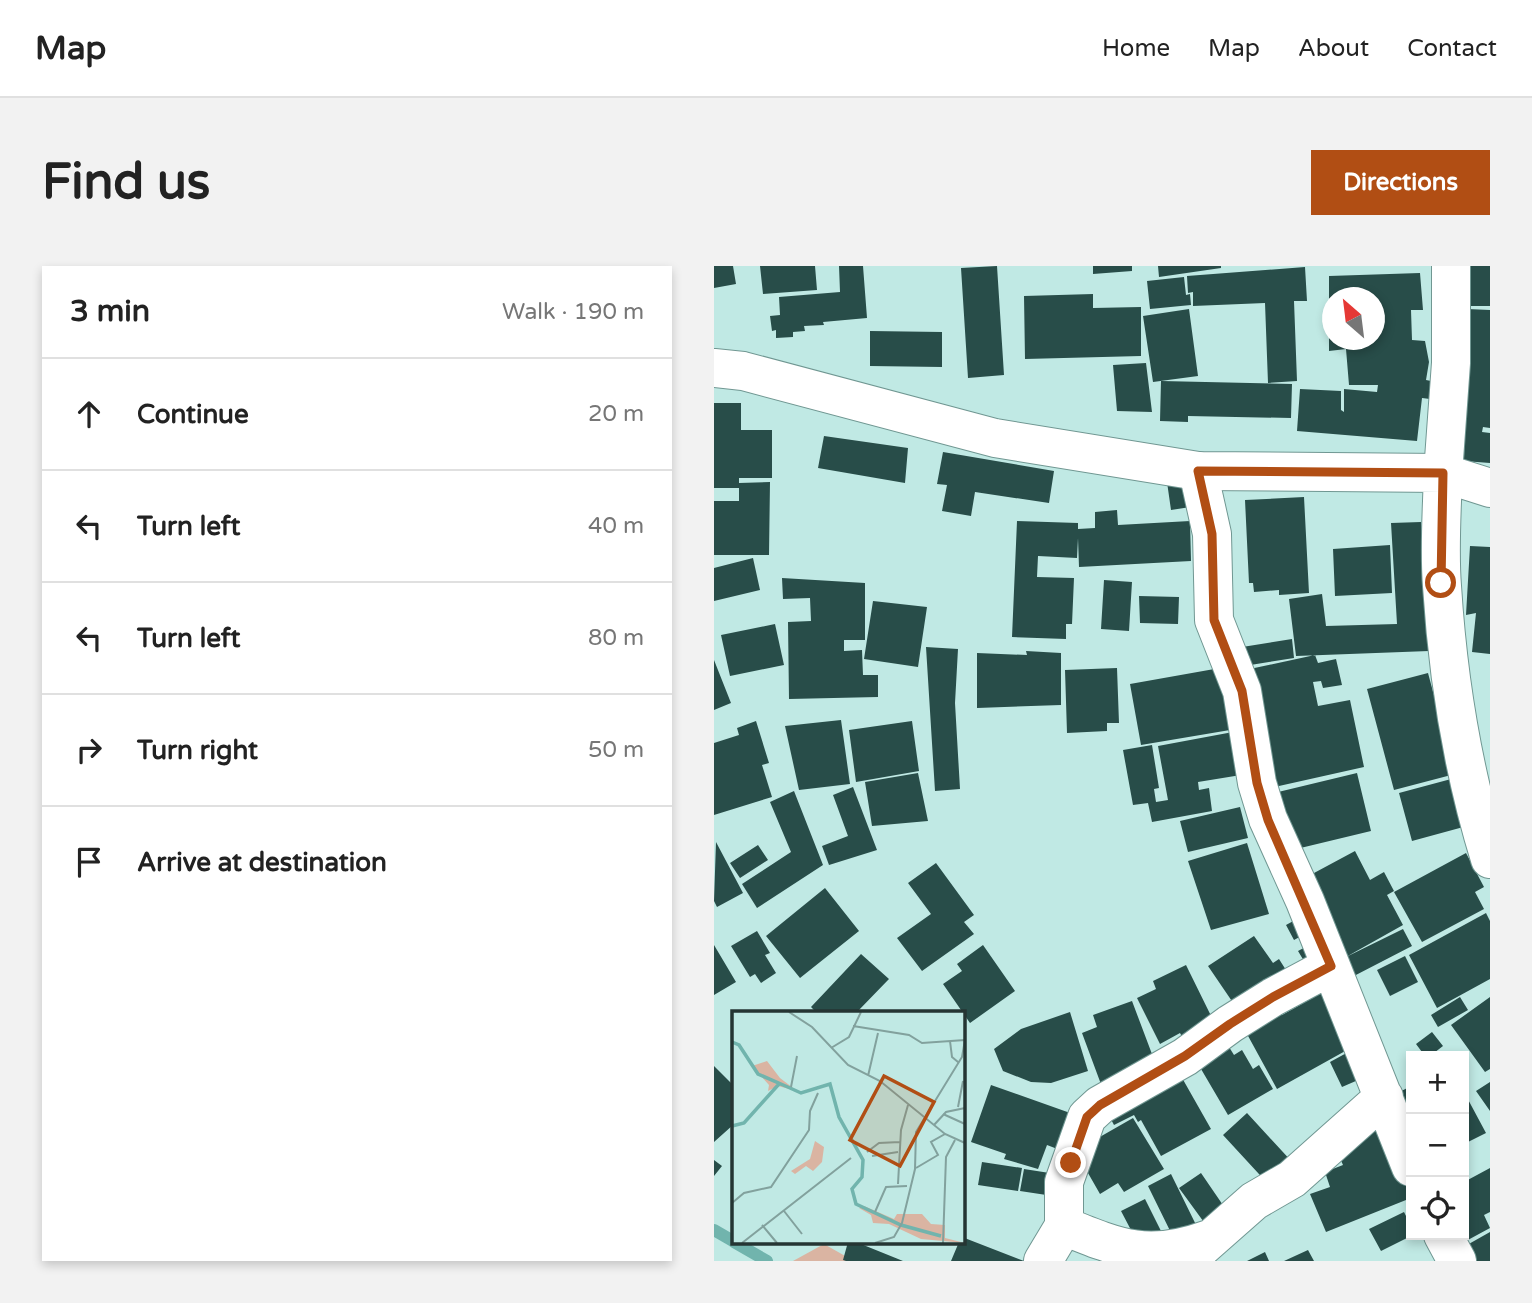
<!DOCTYPE html>
<meta charset="utf-8">
<style>
:root{--surface:#fff;--page:#f2f2f2;--text:#222;--muted:#767676;--line:#e0e0e0;--accent:#b14e14}
body{margin:0;font-family:"Varela Round",sans-serif;background:var(--page);color:var(--text)}
.controls{position:absolute;right:21px;bottom:21px;display:grid;overflow:hidden;border-radius:0px;box-shadow:0 4px 10px #0003}
.controls button{width:63px;height:63px;display:grid;place-items:center;padding:0;border:0;border-bottom:2px solid var(--line);background:var(--surface);color:var(--text);font:35px sans-serif}
.compass{position:absolute;left:608px;top:21px;width:63px;height:63px;border-radius:50%;background:var(--surface);box-shadow:0 4px 10px #0003;rotate:332deg}
.stop{position:absolute;width:21px;height:21px;margin:-16px;border:5px solid #b14e14;border-radius:50%;background:#fff}
.stop.end{background:#b14e14;border-color:#fff;box-shadow:0 2px 7px #0008}
.list{margin:0;padding:0;list-style:none}
h2{display:flex;justify-content:space-between;align-items:center;height:91px;margin:0;padding:0 28px;font-size:30px}
h2 small{font-size:23px;font-weight:400;color:var(--muted)}
.list li{display:grid;grid-template-columns:46px 1fr auto;gap:21px;align-items:center;box-sizing:border-box;height:112px;padding:0 28px;border-top:2px solid var(--line)}
.list b{display:block;font-size:26px;white-space:nowrap}
.list em{font-size:23px;font-style:normal;color:var(--muted)}
.icon{flex:none;width:38px;height:38px;fill:none;stroke:currentColor;stroke-width:2;stroke-linecap:round;stroke-linejoin:round}
.map{position:relative;flex:none;width:776px;height:995px;overflow:hidden;border-radius:0px}
header{display:flex;align-items:center;gap:42px;box-sizing:border-box;height:98px;padding:0 35px;background:var(--surface);border-bottom:2px solid var(--line)}
header strong{font-size:33px}
nav{display:flex;gap:38px;margin-inline-start:auto;font-size:24px}
.intro{display:flex;align-items:center;justify-content:space-between;box-sizing:border-box;height:168px;padding:0 42px}
h1{margin:0;font-size:49px}
.button{padding:18px 32px;border-radius:0px;background:var(--accent);color:#fff;font-size:24px;font-weight:700}
main{display:flex;gap:42px;padding:0 42px}
aside{flex:1;background:var(--surface);border-radius:0px;box-shadow:0 4px 10px #0003}
.map>svg:first-child{display:block}
.green{fill:#dab4a2}
.lines{fill:none;stroke-linecap:round;stroke-linejoin:round}
.stream{stroke:#71b4ad;stroke-width:12}
.building{fill:#284d49;fill-rule:evenodd}
.street-casing{stroke:#709792;stroke-width:40}
.secondary-casing{stroke:#709792;stroke-width:40}
.street{stroke:#fff;stroke-width:38}
.secondary{stroke:#fff;stroke-width:38}
.route{stroke:#b14e14;stroke-width:9}
.inset-river{fill:none;stroke:#71b4ad;stroke-width:3.5}
.inset-road{fill:none;stroke:#82a19d;stroke-width:2}
.view{fill:#b14e14;fill-opacity:0.15;stroke:#b14e14;stroke-width:3.5}
.inset-edge{fill:none;stroke:#253533;stroke-width:3.5}
</style>
<header>
<strong>Map</strong>
<nav><a>Home</a><a>Map</a><a>About</a><a>Contact</a></nav>
</header>
<div class="intro"><h1>Find us</h1><a class="button">Directions</a></div>
<main>
<aside>
<h2>3 min<small>Walk · 190 m</small></h2>
<ul class="list">
<li><svg class="icon" aria-label="ahead" viewBox="0 0 24 24"><path d="M12 20V5M6 11l6-6 6 6"/></svg><div><b>Continue</b></div><em>20 m</em></li>
<li><svg class="icon" aria-label="left" viewBox="0 0 24 24"><path d="M17 20v-9H6M10 6l-5 5 5 5"/></svg><div><b>Turn left</b></div><em>40 m</em></li>
<li><svg class="icon" aria-label="left" viewBox="0 0 24 24"><path d="M17 20v-9H6M10 6l-5 5 5 5"/></svg><div><b>Turn left</b></div><em>80 m</em></li>
<li><svg class="icon" aria-label="right" viewBox="0 0 24 24"><path d="M7 20v-9h11M14 6l5 5-5 5"/></svg><div><b>Turn right</b></div><em>50 m</em></li>
<li><svg class="icon" aria-label="arrive" viewBox="0 0 24 24"><path d="M6 21V4h12l-3 4 3 4H6"/></svg><div><b>Arrive at destination</b></div></li>
</ul>
</aside>
<div class="map">
<svg width="776" height="995" viewBox="0 0 776 995">
<rect width="100%" height="100%" fill="#c0e9e4"/>
<!-- green -->
<path class="green" d="M 110,978 L 140,995 L 79,995 Z"/>
<g class="lines">
<!-- stream -->
<path class="stream" d="M 0,964 L 19,975
M 20,976 L 53,995"/>
</g>
<!-- building -->
<path class="building" d="M 0,0 L 19,0 L 22,18 L 0,22 Z
M 46,0 L 101,0 L 103,24 L 49,28 Z
M 125,0 L 149,0 L 153,52 L 109,56 L 110,59 L 90,60 L 91,65 L 79,66 L 79,71 L 62,72 L 62,64 L 58,65 L 56,50 L 66,49 L 65,31 L 126,26 Z
M 283,0 L 290,109 L 254,112 L 247,2 Z
M 379,0 L 418,0 L 418,5 L 379,8 Z
M 444,0 L 507,0 L 507,2 L 445,11 Z
M 754,0 L 776,0 L 776,40 L 754,40 Z
M 591,1 L 593,35 L 580,35 L 583,115 L 554,117 L 551,37 L 479,40 L 479,26 L 474,27 L 473,10 Z
M 706,7 L 709,44 L 697,44 L 698,74 L 711,75 L 715,96 L 712,114 L 717,115 L 716,133 L 708,132 L 703,175 L 583,165 L 586,123 L 627,125 L 627,144 L 630,146 L 630,123 L 663,126 L 664,119 L 635,119 L 632,83 L 615,85 L 615,10 ZM 618,32 L 660,32 L 660,74 L 618,74 Z
M 470,11 L 472,29 L 476,28 L 477,39 L 436,43 L 433,15 Z
M 379,28 L 379,42 L 427,41 L 427,90 L 311,93 L 310,30 Z
M 475,43 L 484,110 L 439,116 L 429,50 Z
M 753,43 L 776,44 L 776,162 L 769,161 L 768,166 L 776,167 L 776,197 L 750,195 Z
M 156,65 L 228,66 L 228,101 L 156,100 Z
M 432,97 L 438,146 L 403,145 L 399,99 Z
M 447,115 L 578,118 L 577,152 L 474,150 L 474,156 L 446,155 Z
M 0,137 L 27,137 L 27,164 L 58,164 L 58,212 L 25,212 L 25,217 L 56,216 L 55,289 L 0,289 L 0,235 L 25,235 L 25,222 L 0,222 Z
M 110,170 L 194,182 L 191,217 L 104,202 Z
M 229,186 L 340,205 L 335,237 L 261,226 L 257,250 L 228,245 L 233,219 L 223,218 Z
M 478,212 L 483,240 L 457,244 L 453,216 Z
M 590,231 L 595,327 L 565,329 L 565,324 L 540,326 L 539,317 L 535,317 L 531,234 Z
M 403,244 L 404,259 L 476,255 L 477,295 L 365,301 L 364,272 L 363,292 L 324,290 L 323,311 L 360,312 L 358,358 L 352,358 L 352,373 L 298,371 L 303,255 L 364,257 L 364,263 L 381,262 L 381,246 Z
M 707,256 L 715,385 L 582,390 L 575,333 L 608,328 L 612,360 L 683,358 L 677,257 Z
M 676,279 L 678,327 L 621,330 L 619,283 Z
M 756,280 L 776,281 L 776,388 L 758,386 L 762,347 L 752,349 Z
M 39,292 L 46,324 L 0,335 L 0,302 Z
M 68,312 L 151,317 L 151,374 L 130,374 L 130,385 L 148,384 L 149,409 L 164,409 L 164,431 L 75,433 L 74,356 L 97,355 L 96,332 L 69,333 Z
M 390,314 L 418,316 L 415,365 L 387,363 Z
M 425,330 L 465,331 L 464,358 L 426,357 Z
M 159,335 L 213,341 L 204,401 L 150,393 Z
M 61,358 L 70,399 L 16,410 L 7,369 Z
M 578,373 L 580,392 L 524,401 L 522,382 Z
M 212,381 L 244,383 L 241,437 L 246,523 L 221,525 Z
M 312,385 L 347,387 L 347,439 L 263,442 L 263,387 L 313,389 Z
M 601,389 L 604,397 L 622,393 L 628,419 L 609,422 L 607,415 L 599,416 L 604,440 L 636,434 L 650,501 L 556,522 L 531,404 Z
M 0,394 L 17,437 L 0,444 Z
M 403,402 L 405,457 L 393,457 L 393,465 L 353,467 L 351,404 Z
M 506,402 L 516,464 L 427,479 L 416,418 Z
M 714,407 L 741,508 L 680,524 L 653,423 Z
M 127,454 L 136,518 L 85,524 L 71,460 Z
M 42,455 L 55,497 L 48,499 L 58,531 L 0,549 L 0,477 L 25,469 L 23,462 Z
M 198,455 L 205,505 L 142,516 L 135,464 Z
M 519,466 L 527,509 L 484,516 L 485,524 L 495,522 L 498,545 L 438,556 L 434,537 L 419,539 L 409,484 L 438,479 L 445,522 L 440,523 L 442,536 L 454,534 L 444,480 Z
M 204,507 L 214,555 L 158,560 L 151,516 Z
M 643,507 L 657,565 L 574,585 L 560,527 Z
M 752,509 L 764,557 L 698,575 L 685,527 Z
M 139,521 L 163,584 L 115,599 L 108,580 L 134,570 L 119,529 Z
M 80,525 L 109,599 L 43,642 L 28,618 L 77,586 L 56,536 Z
M 526,541 L 534,572 L 474,586 L 466,555 Z
M 2,576 L 29,627 L 3,641 L 0,635 Z
M 533,577 L 555,648 L 497,664 L 474,595 Z
M 44,579 L 54,594 L 26,612 L 16,597 Z
M 641,585 L 656,614 L 670,606 L 680,625 L 673,629 L 689,659 L 632,691 L 689,663 L 698,680 L 638,711 L 587,614 Z
M 752,587 L 770,621 L 761,626 L 770,643 L 708,676 L 680,626 Z
M 222,597 L 260,649 L 250,656 L 260,668 L 208,705 L 183,672 L 217,648 L 194,617 Z
M 111,622 L 145,665 L 86,712 L 52,670 Z
M 772,647 L 776,655 L 776,713 L 723,742 L 695,689 Z
M 583,653 L 591,668 L 580,674 L 572,659 Z
M 43,665 L 56,687 L 51,689 L 62,707 L 47,717 L 41,708 L 36,711 L 17,680 Z
M 540,670 L 559,697 L 565,693 L 577,712 L 526,747 L 494,700 Z
M 597,678 L 603,688 L 590,695 L 584,685 Z
M 0,679 L 22,716 L 0,729 Z
M 269,679 L 301,725 L 256,757 L 229,718 L 248,705 L 243,698 Z
M 147,688 L 175,713 L 143,746 L 102,746 L 97,741 Z
M 691,690 L 704,716 L 676,730 L 663,704 Z
M 472,699 L 502,760 L 471,776 L 466,767 L 446,778 L 423,732 L 442,723 L 439,715 Z
M 611,725 L 642,779 L 563,823 L 533,768 L 560,734 L 568,749 Z
M 746,731 L 754,744 L 724,761 L 717,749 Z
M 776,731 L 776,803 L 771,806 L 737,759 Z
M 418,735 L 444,804 L 391,829 L 368,767 L 383,761 L 379,749 Z
M 356,746 L 374,805 L 337,817 L 317,816 L 289,805 L 280,783 L 307,763 Z
M 718,766 L 729,780 L 716,790 L 711,790 L 702,778 Z
M 510,773 L 520,789 L 528,784 L 539,803 L 545,799 L 559,823 L 514,849 L 480,791 Z
M 638,784 L 651,811 L 628,821 L 616,796 Z
M 0,800 L 19,819 L 19,859 L 0,876 Z
M 463,803 L 497,863 L 447,890 L 427,854 L 424,856 L 420,849 L 400,859 L 391,842 Z
M 776,816 L 776,845 L 762,825 Z
M 277,819 L 359,848 L 346,884 L 333,879 L 324,903 L 290,893 L 292,888 L 257,876 Z
M 697,820 L 697,874 L 676,831 Z
M 750,826 L 772,867 L 750,878 Z
M 533,847 L 580,898 L 556,920 L 509,869 Z
M 419,852 L 450,903 L 410,926 L 404,917 L 386,928 L 366,893 L 382,884 L 377,876 Z
M 669,858 L 697,932 L 612,966 L 596,928 L 616,921 L 611,906 L 629,899 L 620,879 Z
M 0,894 L 8,900 L 0,910 Z
M 268,896 L 308,902 L 304,925 L 264,919 Z
M 776,902 L 776,946 L 770,949 L 776,962 L 752,975 L 750,970 L 750,916 Z
M 310,903 L 342,908 L 339,930 L 306,925 Z
M 487,907 L 513,945 L 492,959 L 465,922 Z
M 457,908 L 487,969 L 464,981 L 434,920 Z
M 431,933 L 451,973 L 428,985 L 407,945 Z
M 690,946 L 697,960 L 697,970 L 667,985 L 655,963 Z
M 776,966 L 776,995 L 762,995 L 753,979 Z
M 248,971 L 310,995 L 237,995 L 245,976 L 248,976 Z
M 134,976 L 142,976 L 189,995 L 132,995 L 129,994 Z
M 594,984 L 600,995 L 570,995 Z
M 551,986 L 555,995 L 533,995 Z"/>
<g class="lines">
<defs>
<path id="street" d="M 484,205 L 498,268 L 500,354 L 528,425 L 543,517 L 554,553 L 591,635 L 697,901
M 729,207 L 737,97 L 737,0
M 350,960 C 406,983 435,995 495,973
M 729,969 L 743,995
M 329,995 L 350,960 L 350,916 L 373,851 L 386,839 L 471,791 L 516,758 L 559,731 L 617,700
M 472,995 L 540,935 L 578,913 L 670,831"/>
<path id="secondary" d="M 0,102 L 29,105 L 281,172 L 484,205 L 729,207 L 776,222
M 729,207 C 728,244 725,283 728,320 C 734,415 748,502 776,593"/>
</defs>
<!-- street casing -->
<use href="#street" class="street-casing"/>
<!-- secondary casing -->
<use href="#secondary" class="secondary-casing"/>
<!-- street -->
<use href="#street" class="street"/>
<!-- secondary -->
<use href="#secondary" class="secondary"/>
</g>
<g class="lines">
<!-- route -->
<path class="route" d="M 357,897 L 373,851 L 386,839 L 471,790 L 516,758 L 559,731 L 617,700 L 554,554 L 543,517 L 528,425 L 500,354 L 498,268 L 484,205 L 729,207 L 727,317"/>
</g>
<!-- overview -->
<g transform="translate(18 745)">
<rect width="233" height="233" fill="#c0e9e4"/>
<path d="M 35,50 L 48,67 L 65,80 L 46,75 L 36,80 L 37,74 L 20,55 ZM 83,130 L 92,136 L 90,151 L 81,160 L 74,155 L 63,163 L 59,160 L 78,148 ZM 132,195 L 162,208 L 165,203 L 190,203 L 199,213 L 213,214 L 213,227 L 233,232 L 189,228 L 157,213 L 141,212 L 139,204 L 127,197 Z" fill="#dab4a2"/>
<path class="inset-river" d="M 0,31 L 7,34 L 26,63 L 58,77 L 69,82 L 98,73 L 107,106 L 131,149 L 130,166 L 120,178 L 124,193 L 169,214 L 209,225M 0,115 L 12,112 L 47,73"/>
<path class="inset-road" d="M 57,1 L 80,16 L 116,54 L 148,70 L 213,123 L 233,132M 121,15 L 177,24 L 190,32 L 233,29M 218,30 L 220,46 L 226,51M 99,37 L 117,26 L 129,1M 136,65 L 146,22M 59,76 L 65,45M 226,96 L 231,70M 211,103 L 233,113M 202,114 L 214,101 L 233,97M 135,141 L 147,132 L 168,131M 140,145 L 166,141M 184,157 L 206,144 L 199,131 L 213,123M 166,173 L 169,119 L 176,94M 0,192 L 12,182 L 39,176 L 77,119 L 78,100 L 86,82M 52,200 L 70,223M 143,201 L 154,176 L 175,175M 30,214 L 45,232M 10,232 L 119,147M 143,232 L 162,226 L 170,212 L 183,158 L 184,121 L 230,46 L 233,29M 211,232 L 214,146 L 223,129"/>
<path class="view" d="M 152,65 L 202,91 L 168,155 L 118,129 Z"/>
<rect width="233" height="233" class="inset-edge"/>
</g>
</svg>
<div class="controls">
<button>+</button>
<button>−</button>
<button><svg class="icon" aria-label="locate" viewBox="0 0 24 24"><circle cx="12" cy="12" r="6"/><path d="M12 2v4M12 18v4M2 12h4M18 12h4"/></svg></button>
</div>
<svg class="compass" viewBox="-18 -18 36 36"><path d="M0-13l5 13h-10z" fill="#e53935"/><path d="M0 13l5-13h-10z" fill="#767676"/></svg>
<div class="stop" style="left:727px;top:317px"></div>
<div class="stop end" style="left:357px;top:897px"></div>
</div>
</main>
